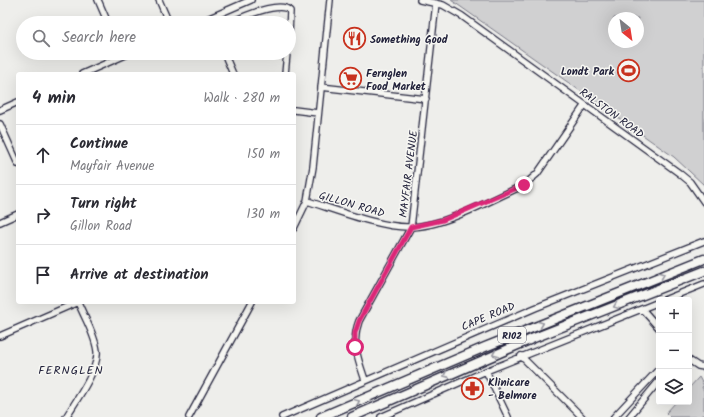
<!DOCTYPE html>
<meta charset="utf-8">
<style>
:root{--surface:#fff;--page:#f2f2f3;--text:#2b2b33;--muted:#7c7c81;--line:#e1e1e2}
body{margin:0;font-family:Kalam,sans-serif;background:var(--page);color:var(--text)}
.controls{position:absolute;right:12px;bottom:12px;display:grid;overflow:hidden;border-radius:4px;box-shadow:0 4px 16px #0002}
.controls button{width:36px;height:36px;display:grid;place-items:center;padding:0;border:0;border-bottom:1px solid var(--line);background:var(--surface);color:var(--text);font:20px sans-serif}
.compass{position:absolute;left:608px;top:12px;width:36px;height:36px;border-radius:50%;background:var(--surface);box-shadow:0 4px 16px #0002;rotate:150deg}
.stop{position:absolute;width:12px;height:12px;margin:-9px;border:3px solid #db2777;border-radius:50%;background:#fff}
.stop.end{background:#db2777;border-color:#fff;box-shadow:0 1px 4px #0008}
.list{margin:0;padding:0;list-style:none}
h2{display:flex;justify-content:space-between;align-items:center;height:52px;margin:0;padding:0 16px;font-size:17px}
h2 small{font-size:13px;font-weight:400;color:var(--muted)}
.list li{display:grid;grid-template-columns:26px 1fr auto;gap:12px;align-items:center;box-sizing:border-box;height:60px;padding:0 16px;border-top:1px solid var(--line)}
.list b{display:block;font-size:15px;white-space:nowrap}
.list p{margin:0;font-size:13px;white-space:nowrap;color:var(--muted)}
.list em{font-size:13px;font-style:normal;color:var(--muted)}
.icon{flex:none;width:22px;height:22px;fill:none;stroke:currentColor;stroke-width:2;stroke-linecap:round;stroke-linejoin:round}
.map{position:relative;flex:none;width:704px;height:417px;overflow:hidden}
.search{position:absolute;background:var(--surface);box-shadow:0 4px 16px #0002;left:16px;top:16px;width:280px;height:44px;display:flex;align-items:center;gap:10px;box-sizing:border-box;padding:0 14px;border-radius:22px;color:var(--muted);font-size:15px}
.panel{position:absolute;background:var(--surface);box-shadow:0 4px 16px #0002;left:16px;top:72px;width:280px;height:232px;border-radius:4px}
.map>svg:first-child{display:block}
.green{fill:#d0d0d1;stroke:#797986;fill-rule:evenodd}
.lines{fill:none;stroke-linecap:round;stroke-linejoin:round}
.minor-casing{stroke:#22223b;stroke-width:8}
.primary-casing{stroke:#22223b;stroke-width:11}
.minor{stroke:#f6f6f2;stroke-width:5.5}
.primary{stroke:#f6f6f2;stroke-width:8}
.oneway{stroke:#9797a0}
.route{stroke:#db2777;stroke-width:5}
.labels{text-anchor:middle;stroke-width:3;stroke-linejoin:round;paint-order:stroke}
.shield{fill:#f6f6f2;stroke:#626272;stroke-width:1}
.shield-label{font-size:10px;font-weight:bold;fill:#22223b}
.poi-label{font-size:11px;font-weight:bold;fill:#22223b;stroke:#f6f6f2;text-anchor:start}
.street-label{font-size:11px;fill:#22223b;stroke:#f6f6f2}
.neighbourhood-label{font-size:12px;letter-spacing:1px;fill:#22223b;stroke:#f6f6f2}
</style>
<div class="map">
<svg width="704" height="417" viewBox="0 0 704 417">
<rect width="100%" height="100%" fill="#eeeeeb"/>
<filter id="ink" filterUnits="userSpaceOnUse"><feTurbulence type="fractalNoise" baseFrequency=".025" numOctaves="2"/><feDisplacementMap in="SourceGraphic" scale="8" xChannelSelector="R" yChannelSelector="G"/><feConvolveMatrix kernelMatrix="1 2 1 2 8 2 1 2 1" color-interpolation-filters="sRGB"/></filter>
<g filter="url(#ink)">
<!-- green -->
<path class="green" d="M 451,0 L 704,0 L 704,185 L 674,157 ZM 614,18 L 638,18 L 638,42 L 614,42 Z
M 699,377 L 704,386 L 702,387 L 704,391 L 704,413 L 700,417 L 670,417 L 666,413 L 676,402 L 689,402 L 689,388 Z"/>
<g class="lines">
<defs>
<path id="minor" d="M 98,0 L 108,23
M 159,0 L 169,23
M 420,0 L 443,5 L 462,16 L 679,173 L 690,182 L 704,202
M 198,23 L 251,0
M 229,23 C 242,17 281,0 290,11 L 289,33
M 224,53 L 233,74
M 82,74 L 130,53
M 285,74 L 287,53
M 321,87 L 426,99
M 0,110 L 18,102
M 294,110 L 318,113
M 0,124 L 18,164
M 307,201 C 336,210 382,228 410,227 C 444,227 493,199 524,185 L 537,174 L 584,106
M 0,222 L 18,214
M 294,228 L 307,201 L 313,167 L 330,0
M 664,300 L 704,284
M 642,309 L 659,328
M 0,336 L 78,302
M 521,356 L 582,417
M 689,360 L 698,366 L 704,367
M 486,371 L 508,417
M 365,380 C 358,359 351,342 359,321 L 411,227 L 436,3
M 66,417 C 76,401 99,369 97,351 C 95,334 84,317 78,302
M 189,417 L 252,302
M 282,417 L 535,308 L 704,241
M 381,417 L 486,371 L 659,302
M 614,417 L 659,369
M 629,417 L 659,381"/>
<path id="primary" d="M 321,417 L 485,347 L 704,259
M 352,417 L 534,338 L 704,271"/>
</defs>
<!-- minor casing -->
<use href="#minor" class="minor-casing"/>
<!-- primary casing -->
<use href="#primary" class="primary-casing"/>
<!-- minor -->
<use href="#minor" class="minor"/>
<!-- primary -->
<use href="#primary" class="primary"/>
</g>
<!-- one-way arrows -->
<defs><path id="oneway-chevron" d="M-2-3.5L2.5 0L-2 3.5" fill="none" stroke-width="1.6" stroke-linecap="round" stroke-linejoin="round"/></defs>
<g class="oneway">
<use href="#oneway-chevron" transform="translate(662 275) rotate(-22)"/>
<use href="#oneway-chevron" transform="translate(616 306) rotate(159)"/>
<use href="#oneway-chevron" transform="translate(541 324) rotate(-22)"/>
<use href="#oneway-chevron" transform="translate(495 354) rotate(157)"/>
<use href="#oneway-chevron" transform="translate(446 375) rotate(156)"/>
<use href="#oneway-chevron" transform="translate(357 402) rotate(-23)"/>
</g>
</g>
<g class="lines" filter="url(#ink)">
<!-- route -->
<path class="route" d="M 355,347 L 355,333 L 359,321 L 411,227 L 443,220 L 524,185"/>
</g>
<!-- icons -->
<defs>
<symbol id="restaurant-ring" viewBox="-11 -11 22 22"><circle r="9.5" fill="#f6f6f2" stroke="#c8321e" stroke-width="1.5"/><path d="M-5-6h1v4h1v-4h1v4h1v-4h1v5L-1.5 .5V6h-2V.5L-5-1ZM5-6V6H3V1.5H1.5Q1.5-4 5-6Z" fill="#c8321e"/></symbol>
<symbol id="stadium-ring" viewBox="-11 -11 22 22"><circle r="9.5" fill="#f6f6f2" stroke="#c8321e" stroke-width="1.5"/><path d="M0-5a6.5 5 0 1 0 0 10a6.5 5 0 1 0 0-10ZM-3.5-1.8h7v3.6h-7Z" fill="#c8321e"/></symbol>
<symbol id="supermarket-ring" viewBox="-11 -11 22 22"><circle r="9.5" fill="#f6f6f2" stroke="#c8321e" stroke-width="1.5"/><path d="M-6-5.5h2.5l.6 2H6L4.5 2H-2.5L-4.4-4H-6ZM-1.5 3.2a1.3 1.3 0 1 0 .1 0ZM3 3.2a1.3 1.3 0 1 0 .1 0Z" fill="#c8321e"/></symbol>
<symbol id="pharmacy-ring" viewBox="-11 -11 22 22"><circle r="9.5" fill="#f6f6f2" stroke="#c8321e" stroke-width="1.5"/><path d="M-2-6h4v4h4v4h-4v4h-4v-4h-4v-4h4Z" fill="#c8321e"/></symbol>
</defs>
<g fill-rule="evenodd">
<use href="#restaurant-ring" x="342" y="26" width="25" height="25"/>
<use href="#stadium-ring" x="616" y="58" width="25" height="25"/>
<use href="#supermarket-ring" x="338" y="66" width="25" height="25"/>
<use href="#pharmacy-ring" x="460" y="376" width="25" height="25"/>
</g>
<g class="labels">
<!-- shield labels -->
<rect class="shield" x="498" y="327" width="28" height="16" rx="3"/>
<g class="shield-label">
<text x="512" y="339">R102</text>
</g>
<!-- poi labels -->
<g class="poi-label">
<text x="370" y="43">Something Good</text>
<text x="614" y="75" text-anchor="end">Londt Park</text>
<text x="366" y="77">Fernglen<tspan x="366" dy="13">Food Market</tspan></text>
<text x="488" y="386">Klinicare<tspan x="488" dy="13">- Belmore</tspan></text>
</g>
<!-- street labels -->
<g class="street-label">
<text transform="translate(612 113) rotate(36)" y="4">RALSTON ROAD</text>
<text transform="translate(408 174) rotate(-83)" y="4">MAYFAIR AVENUE</text>
<text transform="translate(352 204) rotate(16)" y="4">GILLON ROAD</text>
<text transform="translate(488 316) rotate(-23)" y="4">CAPE ROAD</text>
</g>
<!-- neighbourhood labels -->
<g class="neighbourhood-label">
<text x="71" y="374">FERNGLEN</text>
</g>
</g>
</svg>
<div class="controls">
<button>+</button>
<button>−</button>
<button><svg class="icon" aria-label="layers" viewBox="0 0 24 24"><path d="M12 4l9 5-9 5-9-5zM3 14l9 5 9-5"/></svg></button>
</div>
<svg class="compass" viewBox="-18 -18 36 36"><path d="M0-13l5 13h-10z" fill="#e53935"/><path d="M0 13l5-13h-10z" fill="#7c7c81"/></svg>
<div class="stop" style="left:355px;top:347px"></div>
<div class="stop end" style="left:524px;top:185px"></div>
<div class="search"><svg class="icon" aria-label="search" viewBox="0 0 24 24"><circle cx="10" cy="10" r="6"/><path d="M15 15l6 6"/></svg>Search here</div>
<section class="panel">
<h2>4 min<small>Walk · 280 m</small></h2>
<ul class="list">
<li><svg class="icon" aria-label="ahead" viewBox="0 0 24 24"><path d="M12 20V5M6 11l6-6 6 6"/></svg><div><b>Continue</b><p>Mayfair Avenue</p></div><em>150 m</em></li>
<li><svg class="icon" aria-label="right" viewBox="0 0 24 24"><path d="M7 20v-9h11M14 6l5 5-5 5"/></svg><div><b>Turn right</b><p>Gillon Road</p></div><em>130 m</em></li>
<li><svg class="icon" aria-label="arrive" viewBox="0 0 24 24"><path d="M6 21V4h12l-3 4 3 4H6"/></svg><div><b>Arrive at destination</b></div></li>
</ul>
</section>
</div>
